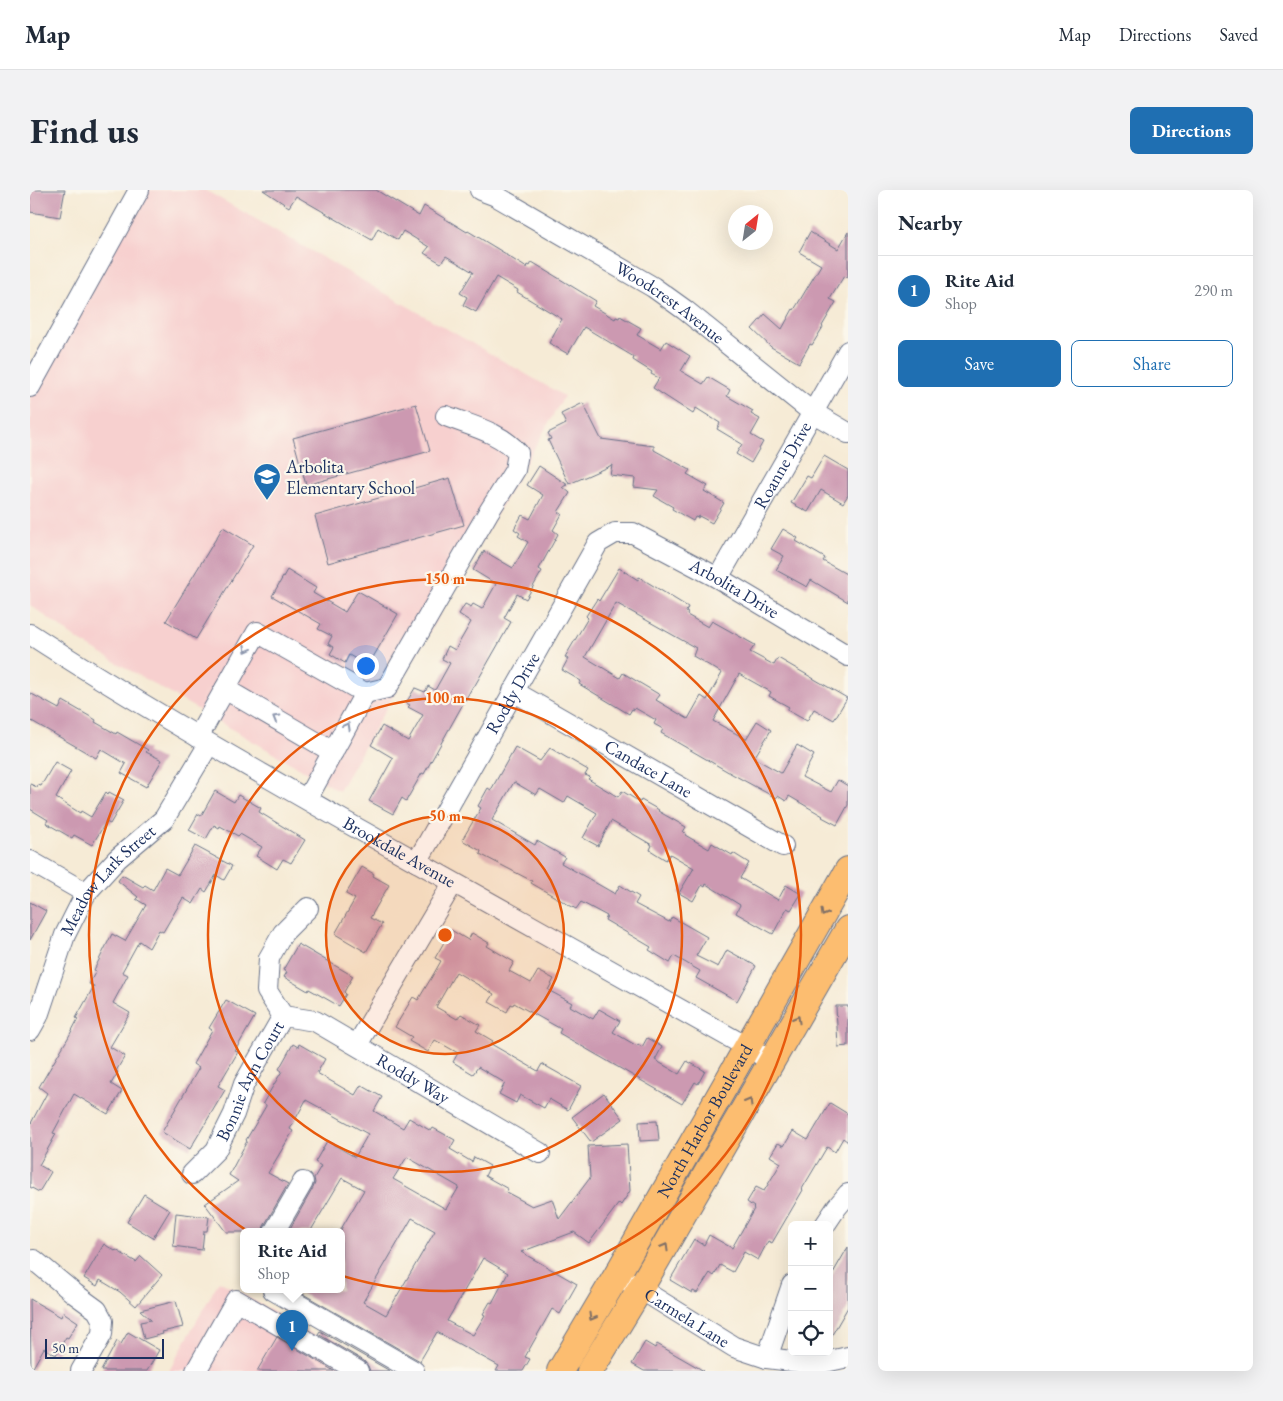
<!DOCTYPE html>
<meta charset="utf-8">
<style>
:root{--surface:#fff;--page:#f2f2f3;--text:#1f2937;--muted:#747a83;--line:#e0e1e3;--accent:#1f6fb2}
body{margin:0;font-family:"EB Garamond",serif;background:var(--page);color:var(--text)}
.controls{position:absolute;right:15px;bottom:15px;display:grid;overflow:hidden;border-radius:8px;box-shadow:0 5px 20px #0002}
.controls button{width:45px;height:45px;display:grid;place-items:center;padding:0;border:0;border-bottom:1px solid var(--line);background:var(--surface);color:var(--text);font:25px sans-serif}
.compass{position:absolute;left:698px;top:15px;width:45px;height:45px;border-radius:50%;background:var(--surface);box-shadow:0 5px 20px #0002;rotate:30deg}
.scale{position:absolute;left:15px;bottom:12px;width:119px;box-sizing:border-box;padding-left:5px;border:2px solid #1b2f5e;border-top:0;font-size:14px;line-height:18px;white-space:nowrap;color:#1b2f5e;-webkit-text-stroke:4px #fbf7ec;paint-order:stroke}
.you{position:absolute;left:335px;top:475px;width:18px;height:18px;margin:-12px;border:4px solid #fff;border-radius:50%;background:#1a73e8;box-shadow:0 0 0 8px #1a73e833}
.badge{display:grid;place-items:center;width:32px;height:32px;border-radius:50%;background:var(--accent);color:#fff;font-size:16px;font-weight:700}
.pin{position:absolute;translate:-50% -41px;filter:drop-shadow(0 1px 2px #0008)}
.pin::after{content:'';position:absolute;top:26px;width:18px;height:15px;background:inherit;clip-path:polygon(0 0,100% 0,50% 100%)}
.popup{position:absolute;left:210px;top:1038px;width:105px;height:65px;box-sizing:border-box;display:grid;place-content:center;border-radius:8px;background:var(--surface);filter:drop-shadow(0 1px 4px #0005);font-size:16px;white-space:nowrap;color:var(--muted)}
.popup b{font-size:19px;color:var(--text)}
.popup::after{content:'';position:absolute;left:50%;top:100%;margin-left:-10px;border:10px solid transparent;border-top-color:var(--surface)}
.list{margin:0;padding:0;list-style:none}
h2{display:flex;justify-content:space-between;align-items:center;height:65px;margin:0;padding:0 20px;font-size:21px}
h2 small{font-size:16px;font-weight:400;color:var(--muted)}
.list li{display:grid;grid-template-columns:32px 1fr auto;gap:15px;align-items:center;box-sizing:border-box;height:70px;padding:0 20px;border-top:1px solid var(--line)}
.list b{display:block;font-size:19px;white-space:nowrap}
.list p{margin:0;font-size:16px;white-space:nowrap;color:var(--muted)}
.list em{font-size:16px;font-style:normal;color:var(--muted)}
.actions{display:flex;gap:10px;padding:15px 20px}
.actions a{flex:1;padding:11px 0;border:1px solid var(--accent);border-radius:8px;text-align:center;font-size:18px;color:var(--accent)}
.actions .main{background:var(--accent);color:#fff}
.icon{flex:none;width:28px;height:28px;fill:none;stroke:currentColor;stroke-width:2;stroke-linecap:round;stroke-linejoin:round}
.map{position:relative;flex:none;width:818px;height:1181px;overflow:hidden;border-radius:8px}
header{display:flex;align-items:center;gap:30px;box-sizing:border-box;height:70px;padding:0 25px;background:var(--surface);border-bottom:1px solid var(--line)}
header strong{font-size:24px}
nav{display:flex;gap:28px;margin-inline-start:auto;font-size:18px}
.intro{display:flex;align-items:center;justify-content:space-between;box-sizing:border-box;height:120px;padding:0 30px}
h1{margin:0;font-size:35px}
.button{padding:12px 22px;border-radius:8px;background:var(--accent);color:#fff;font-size:18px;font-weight:700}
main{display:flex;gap:30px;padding:0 30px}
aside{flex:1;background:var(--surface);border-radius:8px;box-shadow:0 5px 20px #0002}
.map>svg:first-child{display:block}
.built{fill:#f7d0cf}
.building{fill:#cc99b1;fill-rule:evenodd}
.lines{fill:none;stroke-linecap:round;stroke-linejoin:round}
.minor-casing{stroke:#687188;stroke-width:22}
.major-casing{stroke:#687188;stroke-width:28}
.minor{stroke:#fff;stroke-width:20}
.major{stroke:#fcbd6f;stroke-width:26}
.oneway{stroke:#8d97ae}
.oneway2{stroke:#806f66}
.ring{fill:none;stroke:#e8590c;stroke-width:2.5}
.labels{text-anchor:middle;stroke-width:4.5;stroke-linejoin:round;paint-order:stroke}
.street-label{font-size:18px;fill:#1b2f5e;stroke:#fbf7ec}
.poi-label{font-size:18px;fill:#1b2f5e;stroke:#fbf7ec;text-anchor:start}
.centre{fill:#e8590c;stroke:#fbf7ec;stroke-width:2.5}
.ring-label{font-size:15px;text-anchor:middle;font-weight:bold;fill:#e8590c;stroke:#fbf7ec;stroke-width:4.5;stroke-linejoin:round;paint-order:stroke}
</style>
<header>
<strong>Map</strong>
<nav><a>Map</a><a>Directions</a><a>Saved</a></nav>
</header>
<div class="intro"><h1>Find us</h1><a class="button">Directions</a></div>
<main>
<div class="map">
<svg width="818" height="1181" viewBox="0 0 818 1181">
<rect width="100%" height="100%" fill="#fbf7ec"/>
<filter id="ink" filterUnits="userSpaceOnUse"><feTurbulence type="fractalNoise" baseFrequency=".02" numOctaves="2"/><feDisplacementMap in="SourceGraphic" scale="10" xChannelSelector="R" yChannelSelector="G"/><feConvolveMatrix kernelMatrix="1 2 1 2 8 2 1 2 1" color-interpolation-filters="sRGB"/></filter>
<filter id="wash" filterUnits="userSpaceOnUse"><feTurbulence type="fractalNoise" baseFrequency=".0096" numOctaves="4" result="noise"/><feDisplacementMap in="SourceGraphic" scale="20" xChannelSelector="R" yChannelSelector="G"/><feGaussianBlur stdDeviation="1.12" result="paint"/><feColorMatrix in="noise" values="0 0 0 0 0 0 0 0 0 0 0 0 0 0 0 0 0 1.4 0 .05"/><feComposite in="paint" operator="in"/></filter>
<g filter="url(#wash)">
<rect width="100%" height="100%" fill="#f6ebd6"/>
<!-- built -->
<path class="built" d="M 101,0 L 175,0 L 534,206 L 309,601 L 51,452 L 0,415 L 0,178 Z
M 189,1091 L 348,1181 L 139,1181 Z"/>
<g id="blocks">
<!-- building -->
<path class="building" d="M 0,0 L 35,0 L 30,27 L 0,22 Z
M 233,0 L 346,0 L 389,26 L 394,16 L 437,42 L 438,41 L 476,64 L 476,65 L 497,78 L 498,75 L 500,76 L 502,72 L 566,111 L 563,116 L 585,129 L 586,127 L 589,128 L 590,126 L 611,138 L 607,145 L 631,159 L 636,151 L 660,166 L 651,181 L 673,194 L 678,187 L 700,200 L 697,206 L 723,221 L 721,224 L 730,229 L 721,245 L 733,252 L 721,273 L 706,264 L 712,254 L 687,239 L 690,233 L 666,218 L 663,224 L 623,198 L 629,188 L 621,184 L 622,182 L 603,170 L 604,167 L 554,137 L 538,164 L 519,153 L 532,129 L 487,102 L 488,100 L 466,87 L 446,122 L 433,115 L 437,107 L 430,103 L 443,82 L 416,66 L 411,73 L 394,63 L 399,57 L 373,41 L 368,50 L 348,38 L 342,50 L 266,6 L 259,17 Z
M 780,42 L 808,59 L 818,42 L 818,88 L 814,86 L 800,109 L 806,112 L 792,136 L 793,137 L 782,155 L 780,154 L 769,173 L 741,157 L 722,139 L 735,124 L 752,139 L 763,119 L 764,120 L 791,75 L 769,62 Z
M 553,213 L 571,249 L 624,256 L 624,260 L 660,280 L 657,284 L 678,296 L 674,301 L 694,313 L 682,333 L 669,326 L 668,328 L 665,327 L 663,331 L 642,319 L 643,317 L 624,306 L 628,300 L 604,297 L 605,288 L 580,285 L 582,275 L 539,294 L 518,250 L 521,249 L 518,243 L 536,234 L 531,224 Z
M 386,214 L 400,261 L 276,295 L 263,248 Z
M 794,266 L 818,280 L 818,305 L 813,313 L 791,300 L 778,322 L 761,313 L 777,286 L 781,288 Z
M 509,276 L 538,295 L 533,297 L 540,303 L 528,322 L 532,324 L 523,340 L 528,344 L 509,379 L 512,381 L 496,409 L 487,404 L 474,428 L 481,432 L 444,497 L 443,496 L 394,584 L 392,583 L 376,611 L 372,608 L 363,624 L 339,611 L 363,568 L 341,555 L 352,536 L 378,551 L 393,525 L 378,517 L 380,515 L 376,513 L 385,498 L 395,502 L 398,496 L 405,500 L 420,473 L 412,469 L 418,456 L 425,460 L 441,432 L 429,424 L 435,414 L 441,417 L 443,414 L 452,419 L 466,394 L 443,380 L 454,361 L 483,378 L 498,352 L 488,346 L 490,343 L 484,339 L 492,325 L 500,329 L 513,305 L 497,295 Z
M 420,288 L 434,335 L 298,373 L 285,326 Z
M 193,337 L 223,355 L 166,449 L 136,431 Z
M 753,339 L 768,348 L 766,351 L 795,368 L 793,371 L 818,385 L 818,412 L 781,390 L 777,397 L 746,380 L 754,366 L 741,359 Z
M 589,378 L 608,390 L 609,387 L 658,417 L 656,422 L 658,423 L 657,425 L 678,437 L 682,431 L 725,455 L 720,462 L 744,475 L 748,468 L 817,508 L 804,530 L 784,519 L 777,531 L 757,520 L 759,517 L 739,506 L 741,502 L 709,484 L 683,531 L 716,549 L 727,531 L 741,540 L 724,568 L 751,583 L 767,555 L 784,565 L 772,587 L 801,602 L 808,590 L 818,596 L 818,615 L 807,635 L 792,627 L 793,626 L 759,606 L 756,611 L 748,606 L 746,608 L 702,584 L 631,543 L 633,539 L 624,534 L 626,530 L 605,518 L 604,520 L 602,519 L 599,524 L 549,494 L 551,491 L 532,480 L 538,469 L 535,467 L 558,428 L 556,426 L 567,409 L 569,411 ZM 586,413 L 666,458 L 663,466 L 692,483 L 677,510 L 671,506 L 658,529 L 626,510 L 630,505 L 593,483 L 590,488 L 555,467 Z
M 257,380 L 286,398 L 283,403 L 315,422 L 328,401 L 368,424 L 338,476 L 319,465 L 315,473 L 300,464 L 304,457 L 298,454 L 302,446 L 288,439 L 291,434 L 242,406 Z
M 0,503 L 29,519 L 33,511 L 66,530 L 65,532 L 86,544 L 87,542 L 118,560 L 116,562 L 132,570 L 116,597 L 91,583 L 96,574 L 71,559 L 66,568 L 0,530 Z
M 485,557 L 510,571 L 520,558 L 558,580 L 555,585 L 560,587 L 558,589 L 588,607 L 592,601 L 610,612 L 611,610 L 629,620 L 628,621 L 656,637 L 653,642 L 656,643 L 655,645 L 679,659 L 682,653 L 702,665 L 703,663 L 719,673 L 710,688 L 748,710 L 756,695 L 771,704 L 761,720 L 757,718 L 743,744 L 706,723 L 710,715 L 676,694 L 675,697 L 672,695 L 663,711 L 649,703 L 664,678 L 640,664 L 636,670 L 620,660 L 622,655 L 581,631 L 568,656 L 553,648 L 567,623 L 538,606 L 534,613 L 510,599 L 506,605 L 484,592 L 462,630 L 505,655 L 507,651 L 535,667 L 531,673 L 585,704 L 590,695 L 609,707 L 605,714 L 639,732 L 642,727 L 677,747 L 666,766 L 688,777 L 697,760 L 726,776 L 707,811 L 666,788 L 670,781 L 644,766 L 640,773 L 619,760 L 621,757 L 575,730 L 577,726 L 551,712 L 546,719 L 501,693 L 502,691 L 450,664 L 451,661 L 432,650 L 451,618 L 448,616 L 458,598 L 461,600 Z
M 25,572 L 41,581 L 26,608 L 50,623 L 51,621 L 61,627 L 76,602 L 78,604 L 79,602 L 94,610 L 80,634 L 76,632 L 62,655 L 44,645 L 42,648 L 16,633 L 18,630 L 0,619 L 0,594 L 7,597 L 8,595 L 11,596 Z
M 185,601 L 204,612 L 208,605 L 231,618 L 229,622 L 275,650 L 261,673 L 253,669 L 247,679 L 226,666 L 232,657 L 210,644 L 208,646 L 190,636 L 189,638 L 184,635 L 176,649 L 159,640 L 168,624 L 171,626 Z
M 165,656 L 202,676 L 194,690 L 186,685 L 176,702 L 172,699 L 163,714 L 153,708 L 133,742 L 129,740 L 119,758 L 109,751 L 92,782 L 98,785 L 83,813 L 100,823 L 80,857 L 95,866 L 86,881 L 88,882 L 81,894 L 92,901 L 78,924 L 44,904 L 23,943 L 26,944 L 9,975 L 21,982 L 9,1002 L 0,997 L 0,935 L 17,903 L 9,897 L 38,848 L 48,829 L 46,828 L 64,796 L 59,794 L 66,781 L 64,780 L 82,744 L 95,751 L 116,715 L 106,709 L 108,707 L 88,691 L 92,685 L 113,697 L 115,695 L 123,700 L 135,678 L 148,685 Z
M 332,677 L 344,684 L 343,686 L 359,695 L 340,728 L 352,734 L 336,762 L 305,744 L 325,709 L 316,704 Z
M 0,712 L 16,721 L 0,750 Z
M 421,740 L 438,750 L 442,743 L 459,753 L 457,756 L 484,772 L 479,781 L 501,793 L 508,781 L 524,789 L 518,800 L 542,813 L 540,816 L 563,829 L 569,819 L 590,831 L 583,842 L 607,856 L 608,854 L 612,857 L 617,848 L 632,857 L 625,870 L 649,884 L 657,871 L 675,881 L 668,894 L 665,892 L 652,914 L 529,843 L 531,839 L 484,813 L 483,815 L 481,814 L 477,822 L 459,812 L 464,804 L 426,782 L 406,817 L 427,829 L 431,824 L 450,835 L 446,841 L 463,851 L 461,854 L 508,881 L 512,874 L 551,896 L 538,920 L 519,909 L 514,918 L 490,905 L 486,913 L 469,904 L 475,893 L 448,877 L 443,884 L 423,872 L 428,863 L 405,850 L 398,862 L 379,851 L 382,847 L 365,837 L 383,807 L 388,810 L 403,785 L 411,771 L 405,768 Z
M 268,754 L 323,786 L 314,802 L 316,804 L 309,816 L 279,799 L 278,801 L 254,787 L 257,782 L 253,780 Z
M 196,810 L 225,826 L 205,861 L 208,862 L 188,896 L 195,900 L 160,959 L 132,942 L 169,878 L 163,874 L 182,840 L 179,838 Z
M 806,816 L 818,816 L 818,856 L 808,857 Z
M 263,854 L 268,857 L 269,854 L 295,869 L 287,883 L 325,905 L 331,895 L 352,907 L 344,921 L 373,938 L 379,928 L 401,941 L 403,938 L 425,950 L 420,959 L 442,972 L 444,967 L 460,976 L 455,986 L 478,999 L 476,1002 L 502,1016 L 522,1009 L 529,1029 L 560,988 L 558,956 L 597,954 L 600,1001 L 591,1015 L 589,1013 L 559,1053 L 544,1042 L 491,1062 L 547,1094 L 530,1124 L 522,1119 L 495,1167 L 500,1169 L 493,1181 L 466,1181 L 469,1176 L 407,1142 L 390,1171 L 266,1100 L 311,1100 L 311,1039 L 334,1000 L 312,988 L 280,1042 L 258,1042 L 283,998 L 285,993 L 284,988 L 291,976 L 285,972 L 297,951 L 325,967 L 338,944 L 276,910 L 260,939 L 263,941 L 238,983 L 258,994 L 234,1036 L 232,1042 L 196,1042 L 175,1014 L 208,991 L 199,985 L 217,951 L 216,950 L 236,916 L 236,915 L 233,913 L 252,881 L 249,879 ZM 377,967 L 429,997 L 416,1019 L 363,989 ZM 382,1028 L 405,1041 L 356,1125 L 333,1112 ZM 453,1068 L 478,1083 L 462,1113 L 460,1112 L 453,1124 L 455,1125 L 443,1145 L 417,1131 Z
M 574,903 L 593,929 L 561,952 L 542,927 Z
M 800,913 L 818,924 L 818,952 L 813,948 L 805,962 L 797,957 L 772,999 L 773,1000 L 742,1053 L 738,1051 L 728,1070 L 714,1062 L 703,1082 L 690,1075 L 684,1086 L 680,1083 L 667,1103 L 663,1101 L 662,1103 L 640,1090 L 664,1049 L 674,1055 L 679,1045 L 702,1058 L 724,1019 L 723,1018 L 724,1017 L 717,1012 L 726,997 L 734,1001 L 751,973 L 740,966 L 748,953 L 754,956 L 763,941 L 778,950 Z
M 627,931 L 629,950 L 610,951 L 609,932 Z
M 114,1004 L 140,1020 L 123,1048 L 97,1032 Z
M 146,1023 L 179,1027 L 177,1041 L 174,1041 L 172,1060 L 143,1056 Z
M 74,1054 L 85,1061 L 86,1060 L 106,1072 L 111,1066 L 132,1085 L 106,1116 L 90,1102 L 70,1090 L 67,1096 L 54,1088 Z
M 818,1057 L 818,1117 L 799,1150 L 799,1090 Z
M 0,1109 L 31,1127 L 33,1122 L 48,1132 L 38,1148 L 36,1147 L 26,1165 L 14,1158 L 1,1181 Z
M 146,1111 L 153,1137 L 132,1142 L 133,1144 L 114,1149 L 110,1132 L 121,1130 L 110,1120 Z
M 290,1141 L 360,1181 L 340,1181 L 338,1176 L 334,1171 L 288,1144 Z
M 98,1142 L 129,1160 L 117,1181 L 71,1181 L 87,1151 L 91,1154 Z
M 247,1147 L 304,1181 L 227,1181 Z
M 615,1152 L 625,1158 L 627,1154 L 674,1181 L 614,1181 L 602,1174 Z"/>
</g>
</g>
<g filter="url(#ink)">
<use href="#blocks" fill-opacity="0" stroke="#687188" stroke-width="1"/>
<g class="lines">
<defs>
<g id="minor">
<path id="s1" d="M 450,0 L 466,6 L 623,97 L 655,120 L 782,222 L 818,243"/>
<path d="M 0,197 L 109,0"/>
<path id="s2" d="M 688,388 L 818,161"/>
<path id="s3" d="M 0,444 C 100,509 204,568 307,627 C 452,709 597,789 742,871"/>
<path d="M 195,499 L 303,562"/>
<path id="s4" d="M 483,501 L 753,656"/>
<path d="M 335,503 L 357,498 L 458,323 L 485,280 L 488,263 C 470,242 441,236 416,226"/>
<path d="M 168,547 L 227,442 L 335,503 L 277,609"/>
<path d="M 0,671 L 56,703"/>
<path id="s5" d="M 387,672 L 568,353 L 585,343 L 603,343 L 688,388 L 818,466"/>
<path id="s6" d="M 253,826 L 285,831 L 510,963"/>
<path id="s7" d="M 0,840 L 8,826 L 35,745 L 56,703 L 87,669 L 134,629 L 179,554"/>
<path d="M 327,855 L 423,693"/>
<path id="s8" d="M 162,984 L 186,960 L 204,924 L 214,894 L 253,826 L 237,801 L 239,768 L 253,743 L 278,718"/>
<path d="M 795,1035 L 807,1017 L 818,1004"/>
<path d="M 244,1042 L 273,992"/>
<path d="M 4,1070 L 45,1104 L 67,1120 L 73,1131 L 72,1144 L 51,1181"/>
<path id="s9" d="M 599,1092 L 704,1157 L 737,1168 L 786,1174 L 818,1167"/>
<path d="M 243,1100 L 384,1181"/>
<path d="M 737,1168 L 762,1095"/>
<path d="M 166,1181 L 206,1110 L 328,1181"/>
</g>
<g id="major">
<path id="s10" d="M 530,1181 L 587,1085 L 818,680"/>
<path d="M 560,1181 L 610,1099 L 818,739"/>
</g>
</defs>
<!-- minor casing -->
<use href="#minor" class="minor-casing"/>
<!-- major casing -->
<use href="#major" class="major-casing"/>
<!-- minor -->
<use href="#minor" class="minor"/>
<!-- major -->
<use href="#major" class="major"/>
</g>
<!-- one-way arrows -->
<defs><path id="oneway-chevron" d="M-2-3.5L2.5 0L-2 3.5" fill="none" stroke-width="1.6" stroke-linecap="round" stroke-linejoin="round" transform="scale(1.25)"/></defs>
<g class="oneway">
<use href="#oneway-chevron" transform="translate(217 459) rotate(119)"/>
<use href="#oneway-chevron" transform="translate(246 528) rotate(-150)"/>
<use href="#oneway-chevron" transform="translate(317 536) rotate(-61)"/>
</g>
<g class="oneway2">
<use href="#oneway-chevron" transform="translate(794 723) rotate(120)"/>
<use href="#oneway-chevron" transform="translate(767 829) rotate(-60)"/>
<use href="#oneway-chevron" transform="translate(719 912) rotate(-60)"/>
<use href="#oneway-chevron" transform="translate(635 1057) rotate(-60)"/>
<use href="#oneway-chevron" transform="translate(562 1127) rotate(120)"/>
</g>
</g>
<!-- distance rings -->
<circle cx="415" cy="745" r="119" fill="#e8590c" fill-opacity=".12"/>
<g class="ring">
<circle cx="415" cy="745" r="119"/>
<circle cx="415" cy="745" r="237"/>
<circle cx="415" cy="745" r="356"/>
</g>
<!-- icons -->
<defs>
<symbol id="school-pin" viewBox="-11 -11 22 30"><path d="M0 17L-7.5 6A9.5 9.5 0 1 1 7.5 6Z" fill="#1f6fb2" stroke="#fbf7ec"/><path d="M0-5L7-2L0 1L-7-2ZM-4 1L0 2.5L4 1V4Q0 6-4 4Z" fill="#fff"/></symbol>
</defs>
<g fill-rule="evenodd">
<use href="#school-pin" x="221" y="271" width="32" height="43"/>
</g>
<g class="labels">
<!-- street labels -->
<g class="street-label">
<text dy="6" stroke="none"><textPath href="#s1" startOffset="221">Woodcrest Avenue</textPath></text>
<text dy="6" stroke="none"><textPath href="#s2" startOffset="130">Roanne Drive</textPath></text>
<text dy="6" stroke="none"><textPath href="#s5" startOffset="520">Arbolita Drive</textPath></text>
<text dy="6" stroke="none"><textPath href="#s5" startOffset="194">Roddy Drive</textPath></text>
<text dy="6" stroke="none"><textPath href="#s4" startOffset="156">Candace Lane</textPath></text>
<text dy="6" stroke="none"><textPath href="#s3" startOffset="429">Brookdale Avenue</textPath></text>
<text dy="6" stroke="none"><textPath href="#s7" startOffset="172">Meadow Lark Street</textPath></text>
<text dy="6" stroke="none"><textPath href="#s6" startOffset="146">Roddy Way</textPath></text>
<text dy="6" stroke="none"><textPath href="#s8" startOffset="111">Bonnie Ann Court</textPath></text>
<text dy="6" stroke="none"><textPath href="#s10" startOffset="289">North Harbor Boulevard</textPath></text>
<text dy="6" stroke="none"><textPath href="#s9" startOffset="68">Carmela Lane</textPath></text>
</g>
<!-- poi labels -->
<g class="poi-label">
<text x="256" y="283">Arbolita<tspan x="256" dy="21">Elementary School</tspan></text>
</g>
</g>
<circle cx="415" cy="745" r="8" class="centre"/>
<g class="ring-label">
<text x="415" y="394">150 m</text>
<text x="415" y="513">100 m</text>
<text x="415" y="631">50 m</text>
</g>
</svg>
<div class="controls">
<button>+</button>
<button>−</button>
<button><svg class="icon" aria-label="locate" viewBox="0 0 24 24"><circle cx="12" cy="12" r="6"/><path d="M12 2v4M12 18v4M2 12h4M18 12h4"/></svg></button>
</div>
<svg class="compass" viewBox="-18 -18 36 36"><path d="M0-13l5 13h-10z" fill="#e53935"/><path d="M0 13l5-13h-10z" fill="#747a83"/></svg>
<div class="scale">50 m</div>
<div class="you"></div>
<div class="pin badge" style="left:262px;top:1161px">1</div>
<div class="popup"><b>Rite Aid</b>Shop</div>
</div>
<aside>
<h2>Nearby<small></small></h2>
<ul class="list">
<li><span class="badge">1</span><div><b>Rite Aid</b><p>Shop</p></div><em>290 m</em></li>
</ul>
<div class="actions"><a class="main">Save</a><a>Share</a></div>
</aside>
</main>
